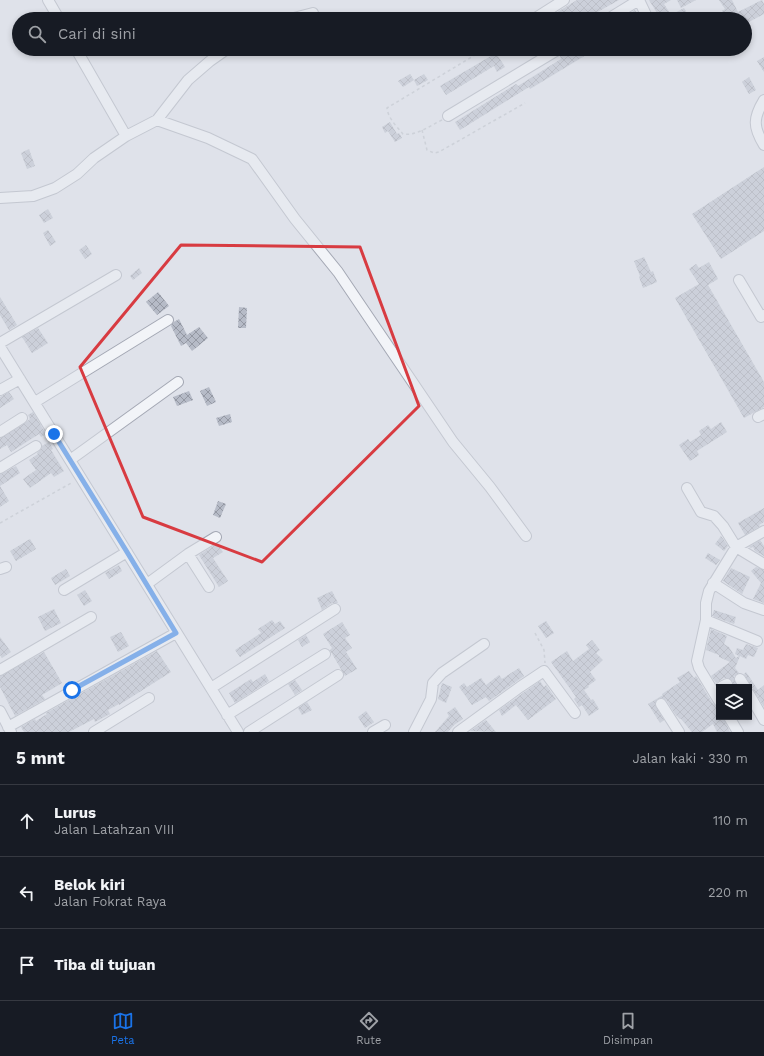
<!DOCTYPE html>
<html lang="id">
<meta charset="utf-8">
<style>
:root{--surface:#171b24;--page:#20242c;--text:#f1f3f6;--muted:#9ea1a6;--line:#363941;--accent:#1a73e8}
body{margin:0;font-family:"Work Sans",sans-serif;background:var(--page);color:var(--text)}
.controls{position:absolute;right:12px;bottom:12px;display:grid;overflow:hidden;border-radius:0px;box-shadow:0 2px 6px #0003}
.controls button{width:36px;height:36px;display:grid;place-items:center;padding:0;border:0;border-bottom:1px solid var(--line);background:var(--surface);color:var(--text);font:20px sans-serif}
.stop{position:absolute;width:12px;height:12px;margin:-9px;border:3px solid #1a73e8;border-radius:50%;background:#fff}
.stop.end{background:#1a73e8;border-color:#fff;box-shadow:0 1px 4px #0008}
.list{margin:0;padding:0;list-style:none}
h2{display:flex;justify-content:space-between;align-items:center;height:52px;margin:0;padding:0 16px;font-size:17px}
h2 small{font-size:13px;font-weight:400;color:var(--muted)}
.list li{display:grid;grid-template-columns:26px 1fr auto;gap:12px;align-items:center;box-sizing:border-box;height:72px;padding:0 16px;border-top:1px solid var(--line)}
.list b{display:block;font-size:15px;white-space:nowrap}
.list p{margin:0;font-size:13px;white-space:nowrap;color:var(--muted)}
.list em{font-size:13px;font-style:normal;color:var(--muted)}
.icon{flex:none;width:22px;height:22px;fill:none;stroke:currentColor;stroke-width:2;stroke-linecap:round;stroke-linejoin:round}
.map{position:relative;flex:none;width:764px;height:732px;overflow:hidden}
.search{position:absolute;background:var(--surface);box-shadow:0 2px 6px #0003;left:12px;right:12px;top:12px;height:44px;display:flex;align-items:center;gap:10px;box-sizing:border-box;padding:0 14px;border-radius:22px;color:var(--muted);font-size:15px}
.sheet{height:268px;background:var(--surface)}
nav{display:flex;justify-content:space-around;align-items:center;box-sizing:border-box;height:56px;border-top:1px solid var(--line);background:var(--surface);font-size:11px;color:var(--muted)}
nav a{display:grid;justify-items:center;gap:2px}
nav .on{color:var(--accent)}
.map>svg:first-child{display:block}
.building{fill:url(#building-cross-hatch)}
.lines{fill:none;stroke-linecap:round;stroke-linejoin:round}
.minor-casing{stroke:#a4a8b4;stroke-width:12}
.path{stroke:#b9bdc5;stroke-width:1.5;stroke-dasharray:3 3;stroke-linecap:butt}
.minor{stroke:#f2f4f8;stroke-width:10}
.route{stroke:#1a73e8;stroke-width:5}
.marked{fill:none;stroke:#d83b41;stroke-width:3;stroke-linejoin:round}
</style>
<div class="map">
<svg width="764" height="732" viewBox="0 0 764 732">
<defs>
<pattern id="building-cross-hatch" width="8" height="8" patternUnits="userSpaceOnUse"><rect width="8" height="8" fill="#b6bbc7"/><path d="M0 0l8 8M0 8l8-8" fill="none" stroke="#9498a3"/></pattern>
</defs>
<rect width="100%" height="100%" fill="#dfe2ea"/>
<!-- building -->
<path class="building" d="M 577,0 L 619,0 L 585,19 L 546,19 Z
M 649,0 L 671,0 L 664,4 L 671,15 L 684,8 L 690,19 L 654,19 L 653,15 L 657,13 Z
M 677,0 L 696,0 L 681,8 Z
M 719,0 L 732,0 L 738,12 L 762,0 L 764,4 L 764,14 L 745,24 L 745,19 L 727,19 L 722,11 L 725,9 Z
M 635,10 L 640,19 L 623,19 L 629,15 L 629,14 Z
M 572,49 L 596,49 L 530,89 L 529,87 L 460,130 L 455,122 L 516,84 L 518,86 L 561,59 L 560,56 Z
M 496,53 L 505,67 L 497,72 L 494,66 L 446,95 L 440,86 Z
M 764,57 L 764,72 L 757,61 Z
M 410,74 L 414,80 L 424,74 L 428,80 L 417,86 L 414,80 L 403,87 L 398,81 Z
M 749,77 L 756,90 L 749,94 L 742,82 Z
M 390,122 L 397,134 L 399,133 L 402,138 L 395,142 L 388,131 L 385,133 L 382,127 Z
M 29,149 L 35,166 L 27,169 L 21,153 Z
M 764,167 L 764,231 L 721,259 L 692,214 Z
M 48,209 L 53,218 L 44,223 L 39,215 Z
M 48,230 L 56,242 L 50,246 L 43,233 Z
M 86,245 L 92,254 L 85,259 L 79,250 Z
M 644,257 L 651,272 L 653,271 L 657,282 L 643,288 L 639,277 L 640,276 L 634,261 Z
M 709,262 L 718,279 L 708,285 L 764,382 L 764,407 L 744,418 L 675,298 L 699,284 L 689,269 L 696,264 L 699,268 Z
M 139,268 L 142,273 L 133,280 L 130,276 Z
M 158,292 L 169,306 L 157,315 L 146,302 Z
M 0,297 L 17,325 L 9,330 L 0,315 Z
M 239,307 L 247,308 L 246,328 L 238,328 Z
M 179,319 L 187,335 L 199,327 L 208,338 L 192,351 L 186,343 L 181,346 L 171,326 L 174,322 Z
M 38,328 L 48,343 L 32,353 L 22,337 Z
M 209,387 L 216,402 L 207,406 L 200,391 Z
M 189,391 L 193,400 L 177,406 L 173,397 Z
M 9,392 L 14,399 L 0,408 L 0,397 Z
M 33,412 L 46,434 L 41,437 L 39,434 L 11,452 L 7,445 L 0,449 L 0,438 L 25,423 L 30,419 L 28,415 Z
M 230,414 L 232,422 L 219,426 L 216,418 Z
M 721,422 L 727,432 L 697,451 L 699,455 L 690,461 L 679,445 L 688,439 L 690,442 L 701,435 L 699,431 L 708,425 L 711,429 Z
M 49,442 L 53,449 L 51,450 L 64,471 L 54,477 L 51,473 L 30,488 L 23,479 L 36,470 L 29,460 L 38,454 L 37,453 L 41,449 L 42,446 Z
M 16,466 L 20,473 L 0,486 L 9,501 L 0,507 L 0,474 Z
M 218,501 L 226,504 L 220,518 L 213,515 Z
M 764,508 L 764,522 L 759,525 L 760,526 L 745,535 L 738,523 Z
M 721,536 L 728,546 L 724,551 L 715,544 Z
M 30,539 L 36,549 L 16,561 L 10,551 Z
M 760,540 L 764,546 L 764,556 L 755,551 L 753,547 L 751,548 L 749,547 Z
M 217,544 L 223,552 L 213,558 L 228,581 L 219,587 L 199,555 Z
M 708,553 L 720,560 L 716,565 L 705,558 Z
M 119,565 L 122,571 L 109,579 L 105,573 Z
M 756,567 L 764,570 L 764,603 L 753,599 L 761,583 L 751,571 Z
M 731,568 L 750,577 L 742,594 L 723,581 Z
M 66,569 L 70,576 L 55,585 L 51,578 Z
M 85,590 L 92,601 L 84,606 L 77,595 Z
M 332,591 L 338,603 L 332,603 L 322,610 L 317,598 Z
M 54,609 L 61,623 L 45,631 L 38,617 Z
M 714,610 L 736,617 L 734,624 L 712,616 Z
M 272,620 L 275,624 L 280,621 L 285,628 L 240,657 L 235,650 L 261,633 L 258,629 Z
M 546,621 L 554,633 L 546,638 L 538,626 Z
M 342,622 L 350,635 L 345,638 L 352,648 L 346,652 L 357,669 L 345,676 L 331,652 L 330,650 L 332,648 L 323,634 Z
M 711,629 L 727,636 L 724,644 L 729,647 L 736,658 L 739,656 L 735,654 L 737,648 L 743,650 L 746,644 L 758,648 L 754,657 L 748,655 L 746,659 L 740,656 L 735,668 L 739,673 L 734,676 L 734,679 L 737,687 L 733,687 L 733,681 L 728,678 L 724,678 L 716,683 L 711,676 L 730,662 L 719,657 L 719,655 L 706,650 Z
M 121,632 L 129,646 L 118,652 L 110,637 Z
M 306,635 L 310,642 L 302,647 L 298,640 Z
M 0,637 L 11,652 L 2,658 L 0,655 Z
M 592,640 L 600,650 L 596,653 L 603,660 L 590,672 L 596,680 L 588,686 L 589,687 L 584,690 L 591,700 L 593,699 L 599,709 L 589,716 L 582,705 L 579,707 L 574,699 L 576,697 L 551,662 L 567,651 L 573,661 L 589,649 L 586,645 Z
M 157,651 L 171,672 L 119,705 L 119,704 L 108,710 L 110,714 L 95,722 L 94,719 L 69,732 L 24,732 L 21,727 L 35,719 L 36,721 L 47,714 L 46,713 Z
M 44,652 L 62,683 L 42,695 L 45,699 L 15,716 L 0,687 L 0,676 Z
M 519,668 L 524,676 L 489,701 L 486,697 L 472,705 L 459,687 L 464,683 L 467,687 L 481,678 L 486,685 L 499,675 L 502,679 Z
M 689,671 L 694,678 L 696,676 L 713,704 L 719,707 L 719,717 L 723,717 L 730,732 L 717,732 L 713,724 L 702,732 L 692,732 L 681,719 L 680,719 L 675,714 L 666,700 L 661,698 L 657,699 L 655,704 L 664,720 L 660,723 L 648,704 L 663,695 L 662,694 L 680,682 L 677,678 Z
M 746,672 L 758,690 L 764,685 L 764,707 L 744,674 Z
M 265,674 L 269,681 L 235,703 L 229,693 L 251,679 L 253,682 Z
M 295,680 L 302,690 L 295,695 L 288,684 Z
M 540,681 L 544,687 L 546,685 L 556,699 L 528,720 L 516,705 L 502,716 L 499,710 Z
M 442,683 L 452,687 L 446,703 L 438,699 Z
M 307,702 L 312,710 L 302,715 L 298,708 Z
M 455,707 L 463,719 L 454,725 L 448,732 L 435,732 L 449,716 L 447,713 Z
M 366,711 L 374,722 L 365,728 L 358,717 Z
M 486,720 L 496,732 L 470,731 Z"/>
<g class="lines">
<defs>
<path id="minor" d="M 48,0 L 59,19
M 639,0 L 648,19
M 290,19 L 313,13
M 534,19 L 564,0
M 608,19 L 639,0
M 76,49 L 126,136
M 764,100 C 753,118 753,127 764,145
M 448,116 L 559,49
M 157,120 L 208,138 L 252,159 L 295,219 L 338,272 L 453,442 L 490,487 L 526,536
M 0,198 L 33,196 L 55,188 L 77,174 L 94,158 L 126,136 L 157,120 L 188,80 L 210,61 L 227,49
M 739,280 L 761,317 L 764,315
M 0,343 L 116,275
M 0,347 L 238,732
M 0,390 L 20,379
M 35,402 L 168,320
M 758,417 L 764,414
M 0,432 L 22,418
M 70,460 L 178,382
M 0,468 L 36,446
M 687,488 L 701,512 L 714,516 L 723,526 L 736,547 L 764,564
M 188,554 L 209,587
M 0,569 L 6,567
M 713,583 L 744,603 L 764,610
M 147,584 L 188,554 L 216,537
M 64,590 L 127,552
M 706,620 L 757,641
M 0,670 L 91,617
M 740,679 L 745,687
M 721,687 L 727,684
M 211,688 L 335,609
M 749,694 L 764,720
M 719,701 L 699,668 L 697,661 L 706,620 L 706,603 L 709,591 L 736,547 L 764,531
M 661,704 L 679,732
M 0,711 L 11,732
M 227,715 L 325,654
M 729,717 L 738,732
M 8,727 L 176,633
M 94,732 L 149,698
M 249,732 L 338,675
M 373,732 L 385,725
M 414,732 L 431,699 L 433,683 L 442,673 L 484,644
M 458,732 L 520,687 L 544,671 L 575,713"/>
</defs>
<!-- minor casing -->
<use href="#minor" class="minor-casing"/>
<!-- path -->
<path class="path" d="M 442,120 C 429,126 417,136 403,134 C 397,127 388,118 387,108 L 485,49
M 422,130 L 427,150 L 434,153 L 439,152 L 525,103
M 0,523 L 73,482
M 535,633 L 544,650 L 545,663"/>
<!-- minor -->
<use href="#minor" class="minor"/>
</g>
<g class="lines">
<!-- route -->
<path class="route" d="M 54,434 L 127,552 L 176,633 L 72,690"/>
</g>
<!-- marked area -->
<path d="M0 0H764V732H0ZM 181,245 L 360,247 L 419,406 L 262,562 L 143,517 L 80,367 Z" fill="#dfe2ea" fill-opacity=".55" fill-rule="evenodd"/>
<path class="marked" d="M 181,245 L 360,247 L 419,406 L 262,562 L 143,517 L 80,367 Z"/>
</svg>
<div class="controls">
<button><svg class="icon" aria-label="layers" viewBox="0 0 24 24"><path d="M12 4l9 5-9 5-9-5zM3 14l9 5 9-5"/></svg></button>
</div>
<div class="stop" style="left:72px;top:690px"></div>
<div class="stop end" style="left:54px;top:434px"></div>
<div class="search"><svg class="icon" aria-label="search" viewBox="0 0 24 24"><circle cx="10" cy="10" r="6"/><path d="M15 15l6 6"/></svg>Cari di sini</div>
</div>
<section class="sheet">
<h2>5 mnt<small>Jalan kaki · 330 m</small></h2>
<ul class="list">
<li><svg class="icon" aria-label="ahead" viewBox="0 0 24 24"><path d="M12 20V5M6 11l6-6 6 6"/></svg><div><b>Lurus</b><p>Jalan Latahzan VIII</p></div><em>110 m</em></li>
<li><svg class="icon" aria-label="left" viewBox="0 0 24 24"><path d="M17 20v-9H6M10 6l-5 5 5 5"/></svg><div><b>Belok kiri</b><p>Jalan Fokrat Raya</p></div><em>220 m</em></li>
<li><svg class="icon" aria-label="arrive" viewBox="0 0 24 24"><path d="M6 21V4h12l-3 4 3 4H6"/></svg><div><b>Tiba di tujuan</b></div></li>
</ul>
</section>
<nav>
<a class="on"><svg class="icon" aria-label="map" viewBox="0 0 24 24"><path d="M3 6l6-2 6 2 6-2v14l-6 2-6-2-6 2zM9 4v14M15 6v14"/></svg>Peta</a>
<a><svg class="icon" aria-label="directions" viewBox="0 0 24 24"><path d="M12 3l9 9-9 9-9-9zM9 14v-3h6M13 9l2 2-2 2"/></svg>Rute</a>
<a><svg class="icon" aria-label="saved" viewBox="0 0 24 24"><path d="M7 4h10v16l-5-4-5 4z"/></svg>Disimpan</a>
</nav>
